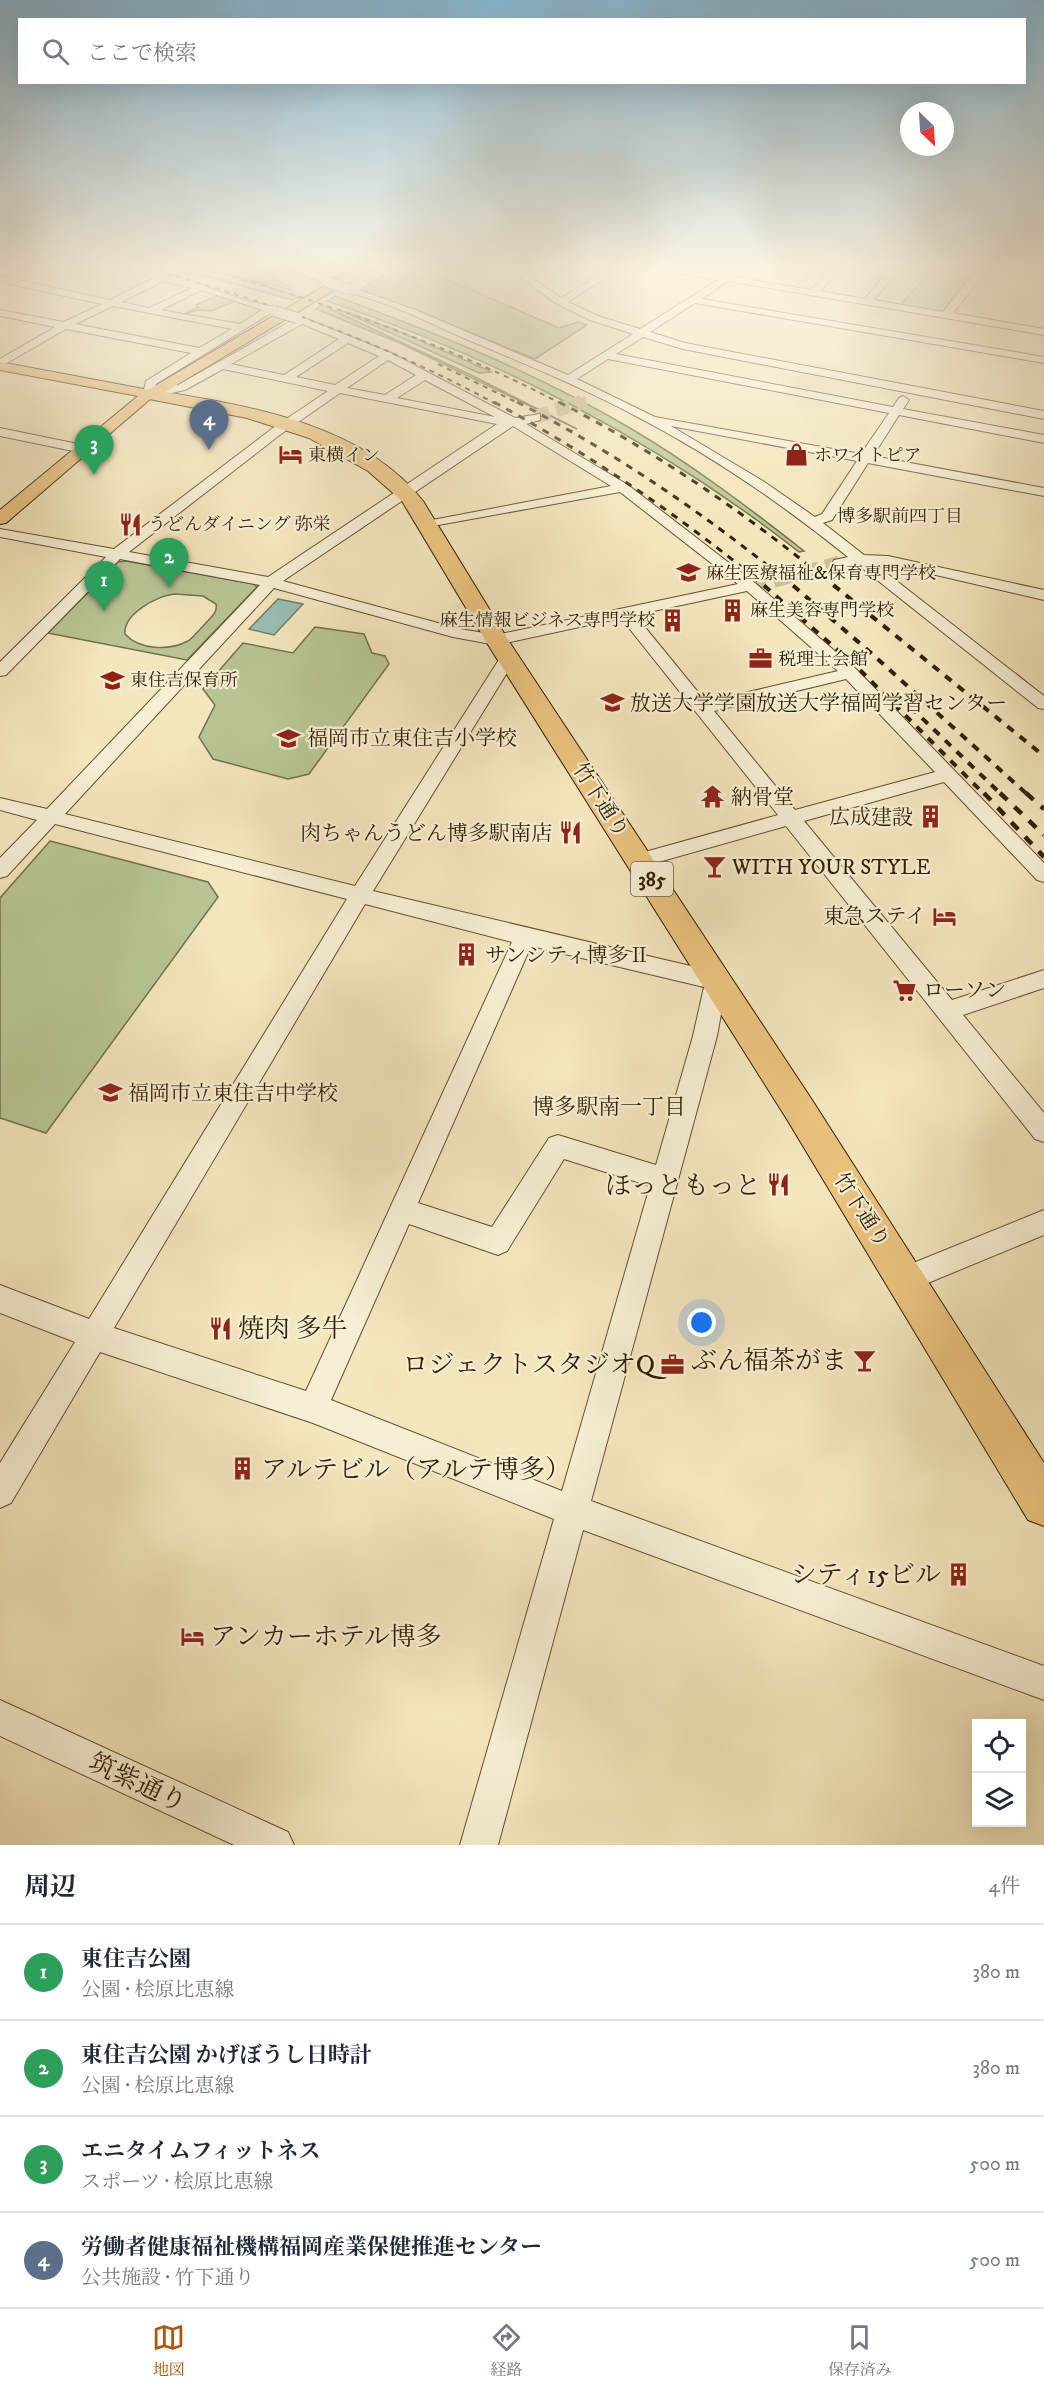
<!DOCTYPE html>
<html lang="ja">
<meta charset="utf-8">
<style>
:root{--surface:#fff;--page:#f2f2f3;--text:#1f2937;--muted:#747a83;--line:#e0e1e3;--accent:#b45309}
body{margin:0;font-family:"IM FELL DW Pica","Noto Serif JP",serif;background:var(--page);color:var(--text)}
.controls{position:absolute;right:18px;bottom:18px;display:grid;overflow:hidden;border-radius:0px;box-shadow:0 6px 24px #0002}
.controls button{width:54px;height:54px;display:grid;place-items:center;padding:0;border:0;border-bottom:2px solid var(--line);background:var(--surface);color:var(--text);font:30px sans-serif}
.compass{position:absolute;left:900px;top:102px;width:54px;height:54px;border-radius:50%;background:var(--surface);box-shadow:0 6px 24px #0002;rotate:155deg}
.you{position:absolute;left:702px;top:1323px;width:21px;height:21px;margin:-15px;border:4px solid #fff;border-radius:50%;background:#1a73e8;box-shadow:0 0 0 9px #1a73e833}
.badge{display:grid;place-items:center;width:39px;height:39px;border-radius:50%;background:var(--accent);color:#fff;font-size:20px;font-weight:700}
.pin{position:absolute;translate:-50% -50px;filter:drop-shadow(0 2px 3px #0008)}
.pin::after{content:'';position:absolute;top:32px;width:21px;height:18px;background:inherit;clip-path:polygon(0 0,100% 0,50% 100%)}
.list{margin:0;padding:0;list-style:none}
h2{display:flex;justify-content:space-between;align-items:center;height:78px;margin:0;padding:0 24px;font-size:26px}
h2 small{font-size:20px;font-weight:400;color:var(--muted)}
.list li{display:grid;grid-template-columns:39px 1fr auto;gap:18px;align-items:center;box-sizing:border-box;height:96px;padding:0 24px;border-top:2px solid var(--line)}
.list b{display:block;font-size:22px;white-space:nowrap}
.list p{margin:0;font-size:20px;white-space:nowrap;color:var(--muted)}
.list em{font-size:20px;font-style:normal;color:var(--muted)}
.icon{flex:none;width:33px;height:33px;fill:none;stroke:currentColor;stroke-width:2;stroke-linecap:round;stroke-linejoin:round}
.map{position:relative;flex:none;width:1044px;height:1845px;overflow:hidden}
.search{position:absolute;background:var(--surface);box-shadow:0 6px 24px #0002;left:18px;right:18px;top:18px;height:66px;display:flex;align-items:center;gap:15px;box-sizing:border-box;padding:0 21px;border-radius:0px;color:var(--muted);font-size:22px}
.sheet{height:462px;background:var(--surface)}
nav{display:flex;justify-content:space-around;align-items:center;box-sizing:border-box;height:84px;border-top:2px solid var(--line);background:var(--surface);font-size:16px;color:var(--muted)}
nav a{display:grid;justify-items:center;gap:3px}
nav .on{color:var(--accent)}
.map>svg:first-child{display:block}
.green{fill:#b8c593;stroke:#74724c;stroke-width:1.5;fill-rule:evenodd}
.water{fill:#9cbeb5;stroke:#717e6e;stroke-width:1.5}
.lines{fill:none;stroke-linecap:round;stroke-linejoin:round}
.minor-tunnel-far2{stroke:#ccbd97;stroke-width:10;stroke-dasharray:10 5;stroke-linecap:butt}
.minor-tunnel-far1{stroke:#ccbd97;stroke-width:14;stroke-dasharray:14 7;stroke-linecap:butt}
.minor-tunnel{stroke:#ccbd97;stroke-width:16;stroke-dasharray:16 8;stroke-linecap:butt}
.minor-casing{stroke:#625032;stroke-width:2}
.major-casing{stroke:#311f04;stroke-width:2}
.highway-casing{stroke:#311f04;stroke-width:2}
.minor{fill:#f7eed3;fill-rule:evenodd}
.major{fill:#eac27e;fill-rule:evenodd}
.highway{fill:#eac27e;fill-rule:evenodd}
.rail-far3{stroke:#311f04;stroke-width:2;stroke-dasharray:5 5;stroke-linecap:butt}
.rail-far2{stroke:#311f04;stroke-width:3;stroke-dasharray:7 7;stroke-linecap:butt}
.rail-far1{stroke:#311f04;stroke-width:4;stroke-dasharray:8 8;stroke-linecap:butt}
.rail{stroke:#311f04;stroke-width:4.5;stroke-dasharray:10 10;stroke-linecap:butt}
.minor-bridge-casing{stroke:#625032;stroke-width:12;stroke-linecap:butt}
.minor-bridge{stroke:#f7eed3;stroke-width:10}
.labels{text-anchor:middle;stroke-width:4.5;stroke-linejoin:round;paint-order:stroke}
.far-poi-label{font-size:18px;fill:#311f04;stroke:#f7eed3;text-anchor:start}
.far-neighbourhood-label{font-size:18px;fill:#311f04;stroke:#f7eed3}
.shield{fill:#f7eed3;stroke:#6c5d42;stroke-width:1.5}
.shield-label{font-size:20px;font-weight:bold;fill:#311f04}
.poi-label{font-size:21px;fill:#311f04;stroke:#f7eed3;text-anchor:start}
.street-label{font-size:21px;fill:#311f04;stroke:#f7eed3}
.neighbourhood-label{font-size:22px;fill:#311f04;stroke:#f7eed3}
.near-poi-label{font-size:26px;fill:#311f04;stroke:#f7eed3;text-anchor:end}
.near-street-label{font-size:26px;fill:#311f04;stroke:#f7eed3}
</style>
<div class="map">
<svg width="1044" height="1845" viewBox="0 0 1044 1845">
<rect width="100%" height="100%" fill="#f3e5bc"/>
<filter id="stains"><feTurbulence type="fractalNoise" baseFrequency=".00333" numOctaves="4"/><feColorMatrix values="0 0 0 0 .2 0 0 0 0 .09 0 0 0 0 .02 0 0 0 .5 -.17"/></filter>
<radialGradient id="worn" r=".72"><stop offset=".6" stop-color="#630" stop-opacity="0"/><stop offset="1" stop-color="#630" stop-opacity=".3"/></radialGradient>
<!-- green -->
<path class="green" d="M 170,266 C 212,266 259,283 299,297 L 292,300 Z
M 199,266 C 230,266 267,269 292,290 Z
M 394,266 L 416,266 L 559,328 L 578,322 L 587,325 L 535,359 L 447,323 L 368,295 L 364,287 Z
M 936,266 L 979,267 L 942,312 L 900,305 Z
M 223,293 L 240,299 L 212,311 L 199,310 L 184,314 L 198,307 L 196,305 Z
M 335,296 C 436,333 537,373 630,428 C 691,464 748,507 804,551 L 799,552 C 659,442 496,357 327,301 Z
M 322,305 L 469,374 L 577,429 L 402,344 L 316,309 Z
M 340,310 L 391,328 L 492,372 L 479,373 Z
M 126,561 L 254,584 L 257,587 L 187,660 L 48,633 L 118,562 ZM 175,594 L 203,596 L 216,604 C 218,613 210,618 205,624 C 199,630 194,637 188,641 C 169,651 139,650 125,634 C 123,614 158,595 175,594 Z
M 315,627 L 364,634 L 372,653 L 385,656 L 389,664 L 309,774 L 288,779 L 213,759 L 199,737 L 215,705 L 203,689 L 243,643 L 293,653 Z
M 50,841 L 208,882 L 218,897 L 46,1133 L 0,1118 L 0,898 Z"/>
<!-- water -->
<path class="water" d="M 278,599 L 303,604 L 274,635 L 249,629 Z"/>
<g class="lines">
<!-- minor-tunnel-far2 -->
<path class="minor-tunnel-far2" d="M 577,404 L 590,400"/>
<!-- minor-tunnel-far1 -->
<path class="minor-tunnel-far1" d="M 536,417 L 582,402
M 785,577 L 839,563"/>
<!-- minor-tunnel -->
<path class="minor-tunnel" d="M 750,586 L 791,575"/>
<defs>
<path id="minor" d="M 112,266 C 163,262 225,300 275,307 L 279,311 L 271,313 L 156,384 L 155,389 L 178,385 L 293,320 L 293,316 L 297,315 L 391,353 L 515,418 L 540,414 L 540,420 L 526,424 L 628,485 L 755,583 L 856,669 L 1044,863 L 1044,882 L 1037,880 L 944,782 L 804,821 L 952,1000 L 1044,970 L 1044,988 L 963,1015 L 1044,1113 L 1044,1142 L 1035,1139 L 786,826 L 641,867 L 634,865 L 631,860 L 634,855 L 778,815 L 621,618 L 496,645 L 453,637 L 274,588 L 65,814 L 355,886 L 500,658 L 508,653 L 514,655 L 516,658 L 373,891 L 716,972 L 724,975 L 727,981 L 717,1036 L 591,1501 L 1044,1666 L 1044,1700 L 583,1530 L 498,1845 L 460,1845 L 554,1519 L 313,1423 L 100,1352 L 11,1503 L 0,1508 L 0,1463 L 75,1342 L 0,1313 L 0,1285 L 89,1319 L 347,899 L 55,824 L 7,876 L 0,878 L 0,858 L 37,820 L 0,810 L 0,798 L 47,809 L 260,585 L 120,559 L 6,675 L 0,676 L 0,662 L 106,557 L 0,537 L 0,529 L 114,549 L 273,428 L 328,391 L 223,369 L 185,390 L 149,398 L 143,394 L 146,381 L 191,353 L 66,329 L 0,367 L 0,359 L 55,327 L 0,316 L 0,310 L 64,322 L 102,304 L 0,282 L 0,276 L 110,300 L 154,278 ZM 164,281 L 192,288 L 149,308 L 121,302 ZM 202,290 L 262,310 L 240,324 L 161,310 ZM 113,306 L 232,329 L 199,348 L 75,324 ZM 302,324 L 339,339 L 284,375 L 231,364 ZM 348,343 L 379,356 L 335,385 L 296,377 ZM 388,360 L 416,375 L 385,395 L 347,388 ZM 425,380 L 495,417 L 397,398 ZM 340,393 L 497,424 L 268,577 L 129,552 L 281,434 ZM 513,426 L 611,486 L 427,521 L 422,522 L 422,528 L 620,492 L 738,584 L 496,635 L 460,629 L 283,581 ZM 747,591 L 838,671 L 706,702 L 635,615 ZM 846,679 L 935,772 L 795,810 L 714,711 ZM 365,904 L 512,942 L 306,1391 L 114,1328 ZM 531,946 L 704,987 L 693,1036 L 656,1165 L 558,1135 L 549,1138 L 492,1227 L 418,1203 ZM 564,1159 L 650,1186 L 562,1491 L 331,1400 L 409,1224 L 498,1255 L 507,1251 Z
M 264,266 L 299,266 L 321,275 L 343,266 L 355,266 L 329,279 L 331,281 L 326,284 L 295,271 Z
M 385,266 L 396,266 L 359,290 L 418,311 L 568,375 L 633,334 L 590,320 L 557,304 L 505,266 L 515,266 L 525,273 L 538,266 L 549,266 L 531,277 L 561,298 L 614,266 L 624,266 L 568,302 L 598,316 L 640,329 L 718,280 L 654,269 L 650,266 L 669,266 L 725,275 L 740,266 L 750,266 L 736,277 L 811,290 L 834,266 L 843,266 L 820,291 L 865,299 L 892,266 L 901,266 L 874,300 L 943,312 L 980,266 L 1044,271 L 1044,277 L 988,269 L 953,313 L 1044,329 L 1044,335 L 728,281 L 702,299 L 1044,357 L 1044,363 L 695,303 L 650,332 L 685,343 L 1044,411 L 1044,419 L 683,349 L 643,337 L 616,354 L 893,407 L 899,398 L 903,396 L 909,400 L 903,409 L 1044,435 L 1044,443 L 899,415 L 873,456 L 1044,488 L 1044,496 L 868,463 L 832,520 L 823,523 L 864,555 L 888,556 L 1044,590 L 1044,600 L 888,564 L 875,564 L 1044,696 L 1044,709 L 1038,708 L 857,564 L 834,566 L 832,563 L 834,560 L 848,557 C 781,503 708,453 632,414 C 577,385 518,361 461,337 C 430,323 379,298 347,293 L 342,289 ZM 608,359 L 889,413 L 861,454 L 655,417 L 577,379 ZM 671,426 L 857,461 L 822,514 L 815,517 L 763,481 Z
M 0,428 L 83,445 L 89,449 L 83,453 L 0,436 Z
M 1044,1210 L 1044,1235 L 906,1292 L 896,1288 L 892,1279 L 896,1270 Z
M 0,1700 L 288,1832 L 294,1845 L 234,1845 L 0,1736 Z"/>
<path id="major" d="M 0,362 L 149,390 L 156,394 L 6,523 L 0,524 L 0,510 L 138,396 L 0,370 Z"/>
<path id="highway" d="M 358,266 L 374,266 L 165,392 C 254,407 363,425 423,501 L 510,643 L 812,1100 L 1044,1463 L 1044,1526 L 1028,1520 L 788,1121 L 487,643 L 402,501 L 368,471 L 309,438 L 247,418 L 149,399 L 141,394 Z"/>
</defs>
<!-- minor casing -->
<use href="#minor" class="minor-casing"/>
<!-- major casing -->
<use href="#major" class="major-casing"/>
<!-- highway casing -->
<use href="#highway" class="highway-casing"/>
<!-- minor -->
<use href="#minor" class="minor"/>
<!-- major -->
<use href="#major" class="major"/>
<!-- highway -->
<use href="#highway" class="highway"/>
<!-- rail-far3 -->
<path class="rail-far3" d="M 138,266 C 263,299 382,342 496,404
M 193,266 C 321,300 444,343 562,404
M 438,364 L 520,404"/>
<!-- rail-far2 -->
<path class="rail-far2" d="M 494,402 C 585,452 673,511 754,577
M 517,402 C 612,451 699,510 782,577
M 559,402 C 654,451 741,510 823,577"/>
<!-- rail-far1 -->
<path class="rail-far1" d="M 752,575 L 858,668 L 985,795
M 781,575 L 871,653 L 1028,795
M 821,575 L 1044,756
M 899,696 L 1002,795"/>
<!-- rail -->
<path class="rail" d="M 984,793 L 1044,857
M 1000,793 L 1044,835
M 1026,793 L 1044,809"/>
<defs>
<path id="minor-bridge" d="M 326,281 L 347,289
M 274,311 L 297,318"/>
</defs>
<!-- minor-bridge casing -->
<use href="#minor-bridge" class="minor-bridge-casing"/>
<!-- minor-bridge -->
<use href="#minor-bridge" class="minor-bridge"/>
</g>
<!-- sky -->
<linearGradient id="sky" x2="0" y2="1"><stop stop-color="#89b8d4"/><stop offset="0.51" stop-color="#faf3e1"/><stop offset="1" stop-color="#faf3e1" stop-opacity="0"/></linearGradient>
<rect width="1044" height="524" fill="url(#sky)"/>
<!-- icons -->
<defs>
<symbol id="hotel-bare" viewBox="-9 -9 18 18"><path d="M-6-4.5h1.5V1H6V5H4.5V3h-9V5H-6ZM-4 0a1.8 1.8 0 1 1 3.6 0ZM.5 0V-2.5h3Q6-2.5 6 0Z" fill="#8f2418" stroke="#f7eed3" stroke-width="2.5" paint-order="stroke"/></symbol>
<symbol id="shop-bare" viewBox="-9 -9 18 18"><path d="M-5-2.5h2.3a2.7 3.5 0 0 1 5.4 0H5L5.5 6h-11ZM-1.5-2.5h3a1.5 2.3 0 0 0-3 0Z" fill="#8f2418" stroke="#f7eed3" stroke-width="2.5" paint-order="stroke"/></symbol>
<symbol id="restaurant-bare" viewBox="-9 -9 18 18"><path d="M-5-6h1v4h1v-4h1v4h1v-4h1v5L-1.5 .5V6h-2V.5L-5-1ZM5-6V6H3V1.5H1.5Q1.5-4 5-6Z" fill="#8f2418" stroke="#f7eed3" stroke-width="2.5" paint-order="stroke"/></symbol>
<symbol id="university-bare" viewBox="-9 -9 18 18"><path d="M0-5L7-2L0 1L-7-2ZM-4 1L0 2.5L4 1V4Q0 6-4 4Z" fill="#8f2418" stroke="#f7eed3" stroke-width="2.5" paint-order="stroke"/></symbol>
<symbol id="building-bare" viewBox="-9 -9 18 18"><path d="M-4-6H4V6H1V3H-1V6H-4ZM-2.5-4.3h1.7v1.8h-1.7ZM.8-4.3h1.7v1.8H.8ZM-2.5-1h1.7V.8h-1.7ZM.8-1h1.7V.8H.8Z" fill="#8f2418" stroke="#f7eed3" stroke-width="2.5" paint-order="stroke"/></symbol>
<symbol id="office-bare" viewBox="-9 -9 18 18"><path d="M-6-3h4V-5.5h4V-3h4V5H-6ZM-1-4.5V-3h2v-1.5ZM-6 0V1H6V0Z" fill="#8f2418" stroke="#f7eed3" stroke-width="2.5" paint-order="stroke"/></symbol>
<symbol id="school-bare" viewBox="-9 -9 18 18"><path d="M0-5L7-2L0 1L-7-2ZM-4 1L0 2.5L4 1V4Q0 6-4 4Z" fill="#8f2418" stroke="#f7eed3" stroke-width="2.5" paint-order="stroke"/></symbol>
<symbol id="temple-bare" viewBox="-9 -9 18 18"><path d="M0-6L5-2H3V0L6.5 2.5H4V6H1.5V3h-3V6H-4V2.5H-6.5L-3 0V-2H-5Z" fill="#8f2418" stroke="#f7eed3" stroke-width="2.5" paint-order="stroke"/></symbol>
<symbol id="bar-bare" viewBox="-9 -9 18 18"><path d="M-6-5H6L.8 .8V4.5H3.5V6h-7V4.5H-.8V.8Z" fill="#8f2418" stroke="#f7eed3" stroke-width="2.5" paint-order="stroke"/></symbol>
<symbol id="supermarket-bare" viewBox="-9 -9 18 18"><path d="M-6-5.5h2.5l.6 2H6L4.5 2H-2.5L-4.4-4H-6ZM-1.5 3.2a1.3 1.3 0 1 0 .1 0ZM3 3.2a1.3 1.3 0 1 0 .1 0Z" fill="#8f2418" stroke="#f7eed3" stroke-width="2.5" paint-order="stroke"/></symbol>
</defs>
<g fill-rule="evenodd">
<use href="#hotel-bare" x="274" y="438" width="33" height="33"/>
<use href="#shop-bare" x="780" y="438" width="33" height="33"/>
<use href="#restaurant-bare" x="114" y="508" width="33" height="33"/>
<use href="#university-bare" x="672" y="556" width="33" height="33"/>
<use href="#building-bare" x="716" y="594" width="33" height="33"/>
<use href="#building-bare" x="656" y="604" width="33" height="33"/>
<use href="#office-bare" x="744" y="642" width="33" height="33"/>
<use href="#school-bare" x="96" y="664" width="33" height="33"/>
<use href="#university-bare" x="596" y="686" width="33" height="33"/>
<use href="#school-bare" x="272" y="722" width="33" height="33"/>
<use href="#temple-bare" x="696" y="780" width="33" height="33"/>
<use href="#building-bare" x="914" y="800" width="33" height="33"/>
<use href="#restaurant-bare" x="554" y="816" width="33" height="33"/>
<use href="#bar-bare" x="698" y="850" width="33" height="33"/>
<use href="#hotel-bare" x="928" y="900" width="33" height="33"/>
<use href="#building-bare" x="450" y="938" width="33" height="33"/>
<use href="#supermarket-bare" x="888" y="974" width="33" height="33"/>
<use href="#school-bare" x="94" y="1076" width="33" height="33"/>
<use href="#restaurant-bare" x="762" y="1168" width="33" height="33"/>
<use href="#restaurant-bare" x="204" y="1312" width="33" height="33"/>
<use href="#bar-bare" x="848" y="1344" width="33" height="33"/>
<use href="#office-bare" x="656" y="1348" width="33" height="33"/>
<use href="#building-bare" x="226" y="1452" width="33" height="33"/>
<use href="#building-bare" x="942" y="1558" width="33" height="33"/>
<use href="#hotel-bare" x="176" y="1620" width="33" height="33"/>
</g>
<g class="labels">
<!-- far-poi labels -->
<g class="far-poi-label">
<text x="308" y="461">東横イン</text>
<text x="814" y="461">ホワイトピア</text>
<text x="148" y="530">うどんダイニング 弥栄</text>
<text x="706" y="579">麻生医療福祉&amp;保育専門学校</text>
<text x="750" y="616">麻生美容専門学校</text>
<text x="655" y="626" text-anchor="end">麻生情報ビジネス専門学校</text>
<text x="778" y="665">税理士会館</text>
<text x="130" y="686">東住吉保育所</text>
</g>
<!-- far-neighbourhood labels -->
<g class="far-neighbourhood-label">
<text x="900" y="522">博多駅前四丁目</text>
</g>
<!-- shield labels -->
<rect class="shield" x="631" y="862" width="42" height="34" rx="4.5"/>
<g class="shield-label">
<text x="652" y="886">385</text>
</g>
<!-- poi labels -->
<g class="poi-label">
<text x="630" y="710">放送大学学園放送大学福岡学習センター</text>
<text x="307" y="745">福岡市立東住吉小学校</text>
<text x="731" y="804">納骨堂</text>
<text x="913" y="824" text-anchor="end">広成建設</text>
<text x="552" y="840" text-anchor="end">肉ちゃんうどん博多駅南店</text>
<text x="732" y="874">WITH YOUR STYLE</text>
<text x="926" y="923" text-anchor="end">東急ステイ</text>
<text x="485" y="962">サンシティ博多Ⅱ</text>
<text x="923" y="997">ローソン</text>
<text x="128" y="1100">福岡市立東住吉中学校</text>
</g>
<!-- street labels -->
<g class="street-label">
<text transform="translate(601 800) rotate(57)" y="7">竹下通り</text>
<text transform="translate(862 1210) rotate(57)" y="7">竹下通り</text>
</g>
<!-- neighbourhood labels -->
<g class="neighbourhood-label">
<text x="609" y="1114">博多駅南一丁目</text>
</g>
<!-- near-poi labels -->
<g class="near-poi-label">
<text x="761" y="1194">ほっともっと</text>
<text x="238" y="1337" text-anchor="start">焼肉 多牛</text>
<text x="847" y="1369">ぶん福茶がま</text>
<text x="655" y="1373">ロジェクトスタジオQ</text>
<text x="261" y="1478" text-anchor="start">アルテビル（アルテ博多）</text>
<text x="941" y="1583">シティ15ビル</text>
<text x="210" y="1645" text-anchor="start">アンカーホテル博多</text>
</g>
<!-- near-street labels -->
<g class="near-street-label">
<text transform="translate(138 1782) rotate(25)" y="9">筑紫通り</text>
</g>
</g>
<rect width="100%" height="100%" filter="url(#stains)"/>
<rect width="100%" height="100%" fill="url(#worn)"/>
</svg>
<div class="controls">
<button><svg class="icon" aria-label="locate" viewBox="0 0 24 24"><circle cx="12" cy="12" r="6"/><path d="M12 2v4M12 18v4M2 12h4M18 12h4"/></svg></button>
<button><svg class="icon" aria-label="layers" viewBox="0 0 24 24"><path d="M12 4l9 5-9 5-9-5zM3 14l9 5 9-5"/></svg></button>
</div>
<svg class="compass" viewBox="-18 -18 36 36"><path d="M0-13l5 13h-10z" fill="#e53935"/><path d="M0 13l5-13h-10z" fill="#747a83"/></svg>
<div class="you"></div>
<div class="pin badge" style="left:104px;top:611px;background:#2e9e5b">1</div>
<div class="pin badge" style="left:169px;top:588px;background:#2e9e5b">2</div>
<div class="pin badge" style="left:94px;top:475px;background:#2e9e5b">3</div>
<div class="pin badge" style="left:209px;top:450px;background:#5c6f8a">4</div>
<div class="search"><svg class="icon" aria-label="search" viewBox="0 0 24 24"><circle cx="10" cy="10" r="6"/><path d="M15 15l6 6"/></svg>ここで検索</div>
</div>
<section class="sheet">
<h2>周辺<small>4件</small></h2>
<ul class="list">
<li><span class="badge" style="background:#2e9e5b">1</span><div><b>東住吉公園</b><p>公園 · 桧原比恵線</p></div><em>380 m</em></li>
<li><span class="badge" style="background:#2e9e5b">2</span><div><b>東住吉公園 かげぼうし日時計</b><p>公園 · 桧原比恵線</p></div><em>380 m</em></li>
<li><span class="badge" style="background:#2e9e5b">3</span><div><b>エニタイムフィットネス</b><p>スポーツ · 桧原比恵線</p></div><em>500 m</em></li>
<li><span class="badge" style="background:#5c6f8a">4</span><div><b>労働者健康福祉機構福岡産業保健推進センター</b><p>公共施設 · 竹下通り</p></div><em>500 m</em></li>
</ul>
</section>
<nav>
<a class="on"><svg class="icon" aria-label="map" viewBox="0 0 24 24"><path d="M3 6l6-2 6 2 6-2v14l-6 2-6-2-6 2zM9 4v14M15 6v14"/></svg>地図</a>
<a><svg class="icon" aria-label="directions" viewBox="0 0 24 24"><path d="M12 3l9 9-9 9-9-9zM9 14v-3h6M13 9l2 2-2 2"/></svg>経路</a>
<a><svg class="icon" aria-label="saved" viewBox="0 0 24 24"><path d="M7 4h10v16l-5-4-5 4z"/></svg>保存済み</a>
</nav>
